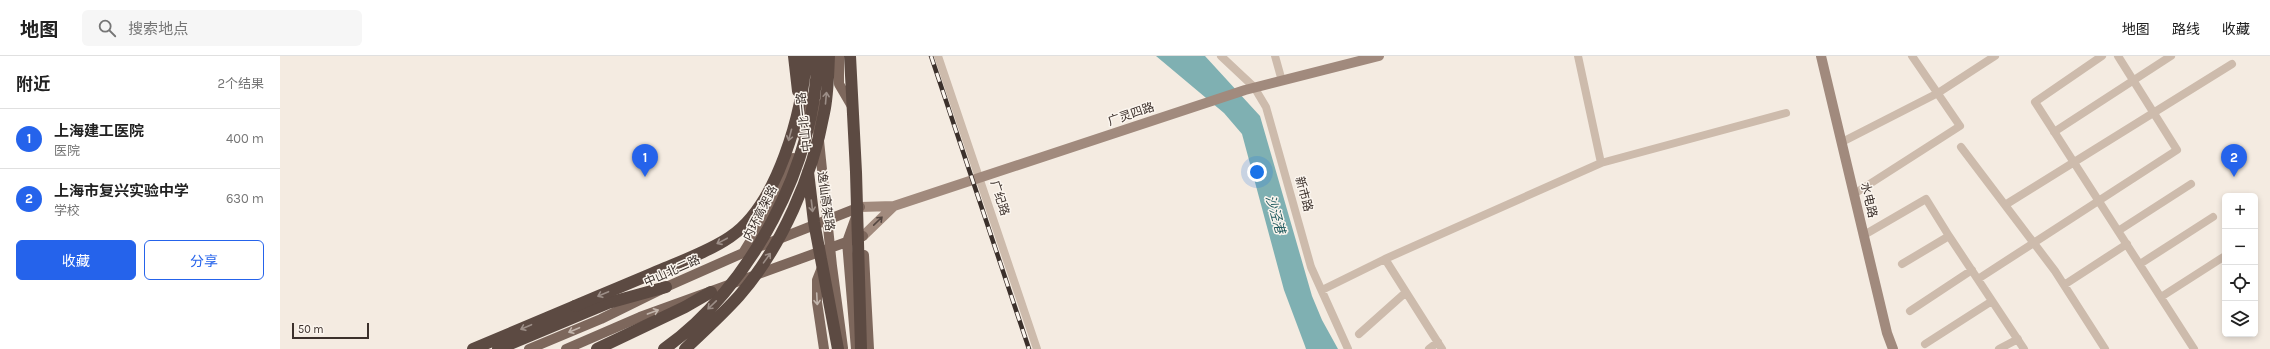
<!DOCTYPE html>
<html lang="zh">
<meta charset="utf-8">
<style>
:root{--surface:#fff;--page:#f6f6f6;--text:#222;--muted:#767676;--line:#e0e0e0;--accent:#2563eb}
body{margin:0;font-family:Karla,"Noto Sans SC",sans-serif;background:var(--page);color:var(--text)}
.controls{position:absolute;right:12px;bottom:12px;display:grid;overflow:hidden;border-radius:6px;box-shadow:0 2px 6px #0003}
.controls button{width:36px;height:36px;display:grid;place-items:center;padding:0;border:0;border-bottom:1px solid var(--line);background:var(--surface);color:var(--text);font:20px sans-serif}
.scale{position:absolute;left:12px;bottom:10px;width:77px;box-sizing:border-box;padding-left:4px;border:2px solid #3b302b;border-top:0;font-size:11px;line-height:14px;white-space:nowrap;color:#3b302b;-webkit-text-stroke:3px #fbf5ee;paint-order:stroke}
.you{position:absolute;left:977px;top:116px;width:14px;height:14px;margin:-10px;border:3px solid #fff;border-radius:50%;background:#1a73e8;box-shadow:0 0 0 6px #1a73e833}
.badge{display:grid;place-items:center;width:26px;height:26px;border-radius:50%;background:var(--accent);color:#fff;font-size:13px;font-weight:700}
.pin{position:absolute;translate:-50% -33px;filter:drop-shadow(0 1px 2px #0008)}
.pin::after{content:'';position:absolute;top:21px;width:14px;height:12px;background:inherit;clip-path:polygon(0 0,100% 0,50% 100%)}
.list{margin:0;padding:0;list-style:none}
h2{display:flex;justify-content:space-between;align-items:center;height:52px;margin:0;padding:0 16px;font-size:17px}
h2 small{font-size:13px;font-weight:400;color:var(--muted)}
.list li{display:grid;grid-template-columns:26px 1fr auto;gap:12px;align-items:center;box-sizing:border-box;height:60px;padding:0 16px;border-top:1px solid var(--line)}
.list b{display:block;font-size:15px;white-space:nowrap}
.list p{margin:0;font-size:13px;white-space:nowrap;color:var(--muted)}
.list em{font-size:13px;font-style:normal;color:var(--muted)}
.actions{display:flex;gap:8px;padding:12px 16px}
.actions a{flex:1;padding:9px 0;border:1px solid var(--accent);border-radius:6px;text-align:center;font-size:14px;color:var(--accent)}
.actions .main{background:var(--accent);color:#fff}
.icon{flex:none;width:22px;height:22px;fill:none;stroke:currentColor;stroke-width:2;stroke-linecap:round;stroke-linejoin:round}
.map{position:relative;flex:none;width:1990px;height:293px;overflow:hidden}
header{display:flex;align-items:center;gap:24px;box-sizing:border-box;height:56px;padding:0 20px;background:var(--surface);border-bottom:1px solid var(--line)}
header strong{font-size:19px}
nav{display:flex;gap:22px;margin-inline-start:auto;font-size:14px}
.search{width:280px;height:36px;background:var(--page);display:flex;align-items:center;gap:10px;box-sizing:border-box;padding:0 14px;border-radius:6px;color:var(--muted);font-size:15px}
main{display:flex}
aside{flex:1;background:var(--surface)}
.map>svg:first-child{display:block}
.water{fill:#7fb0b2}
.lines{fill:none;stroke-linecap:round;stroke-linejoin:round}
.street{stroke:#cdbbac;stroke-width:8}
.secondary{stroke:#a18a7d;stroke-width:10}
.primary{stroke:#7d675c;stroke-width:10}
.highway{stroke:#5c4a42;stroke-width:12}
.rail-casing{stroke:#3b302b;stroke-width:4.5}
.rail{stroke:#fbf5ee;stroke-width:3;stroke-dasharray:9;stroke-linecap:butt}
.highway-bridge{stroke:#5c4a42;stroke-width:12}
.oneway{stroke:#9c8e87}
.oneway2{stroke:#544640}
.oneway3{stroke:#c2b5ac}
.labels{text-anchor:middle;stroke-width:3;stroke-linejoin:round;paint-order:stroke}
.street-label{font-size:12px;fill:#3b302b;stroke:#fbf5ee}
.water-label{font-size:13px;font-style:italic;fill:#1f5a5e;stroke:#fbf5ee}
</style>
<header>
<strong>地图</strong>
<div class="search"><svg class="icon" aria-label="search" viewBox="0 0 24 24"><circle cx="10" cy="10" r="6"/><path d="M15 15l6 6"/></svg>搜索地点</div>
<nav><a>地图</a><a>路线</a><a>收藏</a></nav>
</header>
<main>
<aside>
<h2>附近<small>2个结果</small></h2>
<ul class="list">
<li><span class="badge">1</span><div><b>上海建工医院</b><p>医院</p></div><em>400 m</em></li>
<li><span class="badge">2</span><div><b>上海市复兴实验中学</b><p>学校</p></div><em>630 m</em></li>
</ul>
<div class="actions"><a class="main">收藏</a><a>分享</a></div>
</aside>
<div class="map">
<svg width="1990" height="293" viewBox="0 0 1990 293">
<rect width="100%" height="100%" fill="#f4ebe1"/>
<!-- water -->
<path class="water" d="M 876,0 L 925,0 L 980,60 L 1032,240 L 1042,264 L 1058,293 L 1026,293 L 1025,290 L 1004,234 L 962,78 L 944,57 Z"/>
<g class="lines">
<!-- street -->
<path class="street" d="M 658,0 L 757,293
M 941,0 L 974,31 L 986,51 L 1031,211 L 1068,293
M 995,0 L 1002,25
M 1298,0 L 1321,107
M 1822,0 L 1755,46 L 1914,293
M 1774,76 L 1891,0
M 1562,86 L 1658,37 L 1715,0
M 1681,91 L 1775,215 L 1825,293
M 1574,138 L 1680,70 L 1632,0
M 1725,149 L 1952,8
M 1838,175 L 1911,128
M 1584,179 L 1646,143 L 1669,180
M 1105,203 L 1162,293
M 1622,208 L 1669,180 L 1744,293
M 1860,208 L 1933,161
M 1698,223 L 1897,94 L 1838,0
M 1784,229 L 1847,188
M 1042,234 L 1105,203 L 1321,107 L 1506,57
M 1881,241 L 1945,200
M 1630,255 L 1692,214
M 1079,278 L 1125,237
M 1645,288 L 1712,245
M 1149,293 L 1158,286
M 1719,293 L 1738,283"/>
<!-- secondary -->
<path class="secondary" d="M 1541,0 L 1607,277 L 1613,293
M 580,151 L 614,150 L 965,34 L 1099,0
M 583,180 L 614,150"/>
<!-- primary -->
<path class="primary" d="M 559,0 L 559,28 L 573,52
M 535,46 L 552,210 L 563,292
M 521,78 L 525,51 L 524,38
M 463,197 L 501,135 L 513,102
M 584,199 L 589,293
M 543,209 L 537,224 L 537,246 L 544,293
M 249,293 L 321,263 L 386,231 L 463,197 L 580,151
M 286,293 L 360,261 L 583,180
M 576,293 L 567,186 L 576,161"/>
<!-- highway -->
<path class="highway" d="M 193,293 L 295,250
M 218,293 L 328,247 L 386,231
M 317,293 L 405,251 L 431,236"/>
<defs>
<path id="rail" d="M 651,0 L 749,293"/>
</defs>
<!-- rail casing -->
<use href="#rail" class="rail-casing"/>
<!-- rail -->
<use href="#rail" class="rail"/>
<!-- highway-bridge -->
<path class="highway-bridge" d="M 514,0 L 518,35
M 570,0 L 576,116 L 581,293
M 528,116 L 534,166 L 558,293
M 295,250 C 325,237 355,225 385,212 C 407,203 431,194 450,181 C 498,149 523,55 526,0
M 384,293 C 470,233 538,105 537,0
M 405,293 C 423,276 442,259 459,240 C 501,192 533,119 544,57 C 548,39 548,19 549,0"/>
</g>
<!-- one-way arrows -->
<defs><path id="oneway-shaft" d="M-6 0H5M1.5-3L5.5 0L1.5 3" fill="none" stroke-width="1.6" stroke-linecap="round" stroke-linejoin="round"/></defs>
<g class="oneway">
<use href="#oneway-shaft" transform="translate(546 42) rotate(-85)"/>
<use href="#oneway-shaft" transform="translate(510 79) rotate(105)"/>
<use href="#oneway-shaft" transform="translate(532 150) rotate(83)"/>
<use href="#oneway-shaft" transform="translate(442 185) rotate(152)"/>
<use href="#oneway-shaft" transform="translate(487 202) rotate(-54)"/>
<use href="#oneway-shaft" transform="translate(323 238) rotate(157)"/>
<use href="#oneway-shaft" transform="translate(432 249) rotate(136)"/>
<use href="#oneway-shaft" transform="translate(246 271) rotate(157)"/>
</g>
<use class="oneway2" href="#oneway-shaft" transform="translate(598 165) rotate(-44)"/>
<g class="oneway3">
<use href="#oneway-shaft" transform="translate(537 243) rotate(87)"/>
<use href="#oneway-shaft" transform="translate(373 256) rotate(-20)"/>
<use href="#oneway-shaft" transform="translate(294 274) rotate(157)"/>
</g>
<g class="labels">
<!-- street labels -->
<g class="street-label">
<text transform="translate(851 58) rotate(-19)" y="4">广灵四路</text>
<text transform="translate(524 66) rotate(-96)" y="4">中山北一路</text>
<text transform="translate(1024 138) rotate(75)" y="4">新市路</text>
<text transform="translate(720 142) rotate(72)" y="4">广纪路</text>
<text transform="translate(1589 144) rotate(77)" y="4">水电路</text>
<text transform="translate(546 145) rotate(82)" y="4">逸仙高架路</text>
<text transform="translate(480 157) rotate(-63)" y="4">内环高架路</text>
<text transform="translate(392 215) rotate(-24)" y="4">中山北二路</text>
</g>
<!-- water labels -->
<g class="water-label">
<text transform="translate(996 158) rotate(74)" y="5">沙泾港</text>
</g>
</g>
</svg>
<div class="controls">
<button>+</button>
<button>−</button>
<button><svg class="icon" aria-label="locate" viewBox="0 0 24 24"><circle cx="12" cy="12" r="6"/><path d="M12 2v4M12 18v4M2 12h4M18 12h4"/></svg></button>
<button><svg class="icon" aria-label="layers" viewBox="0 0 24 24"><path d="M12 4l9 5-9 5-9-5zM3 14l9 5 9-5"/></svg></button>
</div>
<div class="scale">50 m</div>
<div class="you"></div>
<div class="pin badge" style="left:365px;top:121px">1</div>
<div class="pin badge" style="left:1954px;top:121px">2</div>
</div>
</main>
